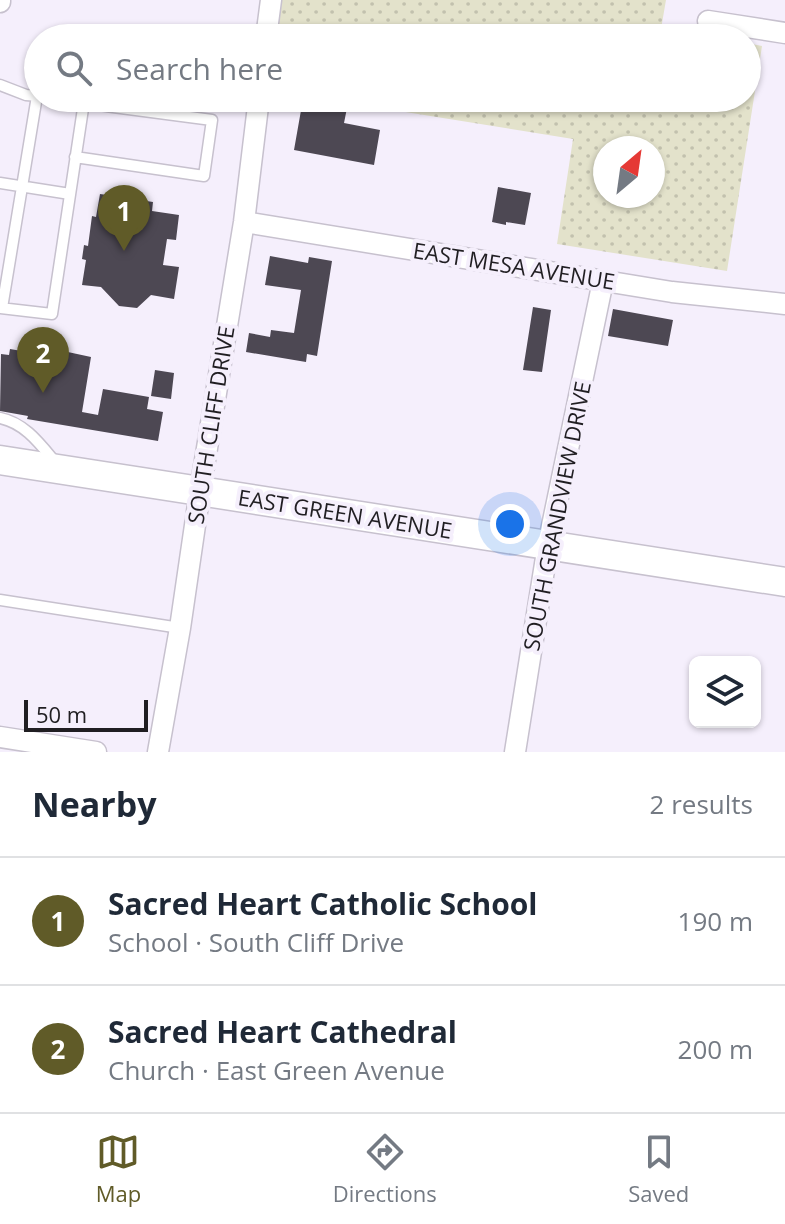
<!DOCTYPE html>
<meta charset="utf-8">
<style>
:root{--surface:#fff;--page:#f2f2f3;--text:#1f2937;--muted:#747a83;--line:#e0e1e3;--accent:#605b28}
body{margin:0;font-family:"Open Sans",sans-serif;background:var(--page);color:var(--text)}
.controls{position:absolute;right:24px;bottom:24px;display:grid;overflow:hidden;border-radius:12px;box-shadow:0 2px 6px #0004}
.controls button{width:72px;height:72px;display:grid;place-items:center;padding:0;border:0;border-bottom:2px solid var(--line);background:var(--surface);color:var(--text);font:40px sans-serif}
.compass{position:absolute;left:593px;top:136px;width:72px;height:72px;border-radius:50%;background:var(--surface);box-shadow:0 2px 6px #0004;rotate:29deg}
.scale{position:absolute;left:24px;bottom:20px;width:124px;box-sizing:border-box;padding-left:8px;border:4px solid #201e22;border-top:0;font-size:22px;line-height:28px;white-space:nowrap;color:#201e22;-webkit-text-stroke:6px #f5effc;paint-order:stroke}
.you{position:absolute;left:510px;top:524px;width:28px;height:28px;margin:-20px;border:6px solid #fff;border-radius:50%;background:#1a73e8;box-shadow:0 0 0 12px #1a73e833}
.badge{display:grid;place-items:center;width:52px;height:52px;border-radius:50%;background:var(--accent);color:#fff;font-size:26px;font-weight:700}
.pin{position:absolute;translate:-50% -66px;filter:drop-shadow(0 2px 4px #0008)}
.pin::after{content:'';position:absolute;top:42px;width:28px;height:24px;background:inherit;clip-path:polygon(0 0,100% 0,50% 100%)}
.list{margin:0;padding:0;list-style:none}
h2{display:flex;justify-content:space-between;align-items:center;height:104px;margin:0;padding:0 32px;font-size:34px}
h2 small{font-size:26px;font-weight:400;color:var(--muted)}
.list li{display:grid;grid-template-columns:52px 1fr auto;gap:24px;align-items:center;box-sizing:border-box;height:128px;padding:0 32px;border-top:2px solid var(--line)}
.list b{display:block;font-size:30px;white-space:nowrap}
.list p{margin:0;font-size:26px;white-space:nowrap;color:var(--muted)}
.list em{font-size:26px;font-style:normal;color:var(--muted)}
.icon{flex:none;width:44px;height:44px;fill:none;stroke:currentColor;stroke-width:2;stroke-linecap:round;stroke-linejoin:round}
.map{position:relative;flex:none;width:785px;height:752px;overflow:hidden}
.search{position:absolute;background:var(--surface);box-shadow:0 2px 6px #0004;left:24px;right:24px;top:24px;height:88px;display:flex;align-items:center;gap:20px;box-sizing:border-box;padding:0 28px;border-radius:44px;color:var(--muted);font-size:30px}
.sheet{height:360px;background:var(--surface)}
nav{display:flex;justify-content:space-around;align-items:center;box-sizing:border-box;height:112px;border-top:2px solid var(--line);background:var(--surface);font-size:22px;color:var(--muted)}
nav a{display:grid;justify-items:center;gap:4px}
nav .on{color:var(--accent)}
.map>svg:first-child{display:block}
.park{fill:url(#park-dots);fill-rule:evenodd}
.building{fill:#4d4853}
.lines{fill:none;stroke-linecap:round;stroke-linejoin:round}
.lane-casing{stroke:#c7c1ce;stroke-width:13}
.street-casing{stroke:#c7c1ce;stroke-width:23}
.secondary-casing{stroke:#c7c1ce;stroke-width:31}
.lane{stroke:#fff;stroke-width:10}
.street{stroke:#fff;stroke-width:20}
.secondary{stroke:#fff;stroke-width:28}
.labels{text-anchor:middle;stroke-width:8;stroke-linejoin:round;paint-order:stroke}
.street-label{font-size:22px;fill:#201e22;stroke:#f5effc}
</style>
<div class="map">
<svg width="785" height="752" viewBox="0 0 785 752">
<defs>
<pattern id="park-dots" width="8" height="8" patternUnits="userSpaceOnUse" patternTransform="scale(2)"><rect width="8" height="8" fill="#e3e2cb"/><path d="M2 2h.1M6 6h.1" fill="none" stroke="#c2c1ae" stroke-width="1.8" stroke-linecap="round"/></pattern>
</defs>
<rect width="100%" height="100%" fill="#f5effc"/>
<!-- park -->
<path class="park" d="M 276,0 L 666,0 L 661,29 L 714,38 L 270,38 Z
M 747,43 L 762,46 L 727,271 L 557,244 L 573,139 L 318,98 L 747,98 ZM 605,148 L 653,148 L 653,196 L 605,196 Z"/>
<!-- building -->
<path class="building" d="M 303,99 L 347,108 L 344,123 L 380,130 L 374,165 L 294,150 Z
M 498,187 L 531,193 L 525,225 L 506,222 L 506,225 L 492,222 Z
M 100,194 L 153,202 L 152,211 L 179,215 L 176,240 L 167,239 L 163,265 L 179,267 L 174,299 L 151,295 L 137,308 L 119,306 L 101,287 L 82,285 L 86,260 L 82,259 L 84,245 L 88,246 L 92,216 L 96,217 Z
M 270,256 L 308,263 L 309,257 L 332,261 L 317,356 L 307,354 L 306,362 L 246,352 L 249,333 L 270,337 L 271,330 L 294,333 L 301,290 L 265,285 Z
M 533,307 L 551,310 L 542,372 L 523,370 Z
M 613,309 L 673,320 L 668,346 L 608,336 Z
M 40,346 L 91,357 L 82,412 L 98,415 L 103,389 L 149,397 L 147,409 L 163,412 L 158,441 L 27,419 L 28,416 L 0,411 L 1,354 L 9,355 L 10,349 L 39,354 Z
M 155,370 L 174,373 L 171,399 L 151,396 Z"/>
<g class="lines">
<defs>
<path id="lane" d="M 0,85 L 26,95 L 38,96
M 51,98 L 113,107
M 75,157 L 204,176 L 212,120 L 113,107 L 115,98
M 0,183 L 70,194
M 0,308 L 52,314 L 84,102
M 2,308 L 37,96
M 0,418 C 25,423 40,444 56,463
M 0,600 L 180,628"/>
<path id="street" d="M 0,2 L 0,0
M 708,21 L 785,33
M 266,38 L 271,0
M 244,222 L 672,292 L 785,304
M 0,737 L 96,752
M 158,752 L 180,628 L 200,491 L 244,222 L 259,98
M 515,752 L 548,545 L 603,281"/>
<path id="secondary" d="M 0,460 L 785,582"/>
</defs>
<!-- lane casing -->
<use href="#lane" class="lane-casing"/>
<!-- street casing -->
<use href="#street" class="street-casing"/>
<!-- secondary casing -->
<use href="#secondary" class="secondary-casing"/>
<!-- lane -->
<use href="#lane" class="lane"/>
<!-- street -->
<use href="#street" class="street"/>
<!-- secondary -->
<use href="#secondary" class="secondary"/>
</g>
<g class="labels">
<!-- street labels -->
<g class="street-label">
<text transform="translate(514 266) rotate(9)" y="8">EAST MESA AVENUE</text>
<text transform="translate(211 425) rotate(-81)" y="8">SOUTH CLIFF DRIVE</text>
<text transform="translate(345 514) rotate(9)" y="8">EAST GREEN AVENUE</text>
<text transform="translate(557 516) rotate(-79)" y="8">SOUTH GRANDVIEW DRIVE</text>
</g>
</g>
</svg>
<div class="controls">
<button><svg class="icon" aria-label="layers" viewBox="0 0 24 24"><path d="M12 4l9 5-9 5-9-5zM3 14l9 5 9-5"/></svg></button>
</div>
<svg class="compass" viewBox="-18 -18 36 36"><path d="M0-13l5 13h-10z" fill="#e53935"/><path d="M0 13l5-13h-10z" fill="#747a83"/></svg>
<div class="scale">50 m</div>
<div class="you"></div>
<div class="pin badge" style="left:124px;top:251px">1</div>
<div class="pin badge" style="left:43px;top:393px">2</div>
<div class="search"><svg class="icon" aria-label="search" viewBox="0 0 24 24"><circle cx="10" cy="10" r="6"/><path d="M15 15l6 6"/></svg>Search here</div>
</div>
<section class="sheet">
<h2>Nearby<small>2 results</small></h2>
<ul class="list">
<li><span class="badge">1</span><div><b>Sacred Heart Catholic School</b><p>School · South Cliff Drive</p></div><em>190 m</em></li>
<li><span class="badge">2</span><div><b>Sacred Heart Cathedral</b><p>Church · East Green Avenue</p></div><em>200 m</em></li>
</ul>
</section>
<nav>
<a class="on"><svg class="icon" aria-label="map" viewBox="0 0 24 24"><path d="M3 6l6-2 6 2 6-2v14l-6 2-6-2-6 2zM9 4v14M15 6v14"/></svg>Map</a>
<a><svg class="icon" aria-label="directions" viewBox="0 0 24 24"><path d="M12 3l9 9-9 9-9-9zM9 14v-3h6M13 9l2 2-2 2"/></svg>Directions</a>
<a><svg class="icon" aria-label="saved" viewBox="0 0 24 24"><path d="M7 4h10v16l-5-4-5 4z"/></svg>Saved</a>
</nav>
